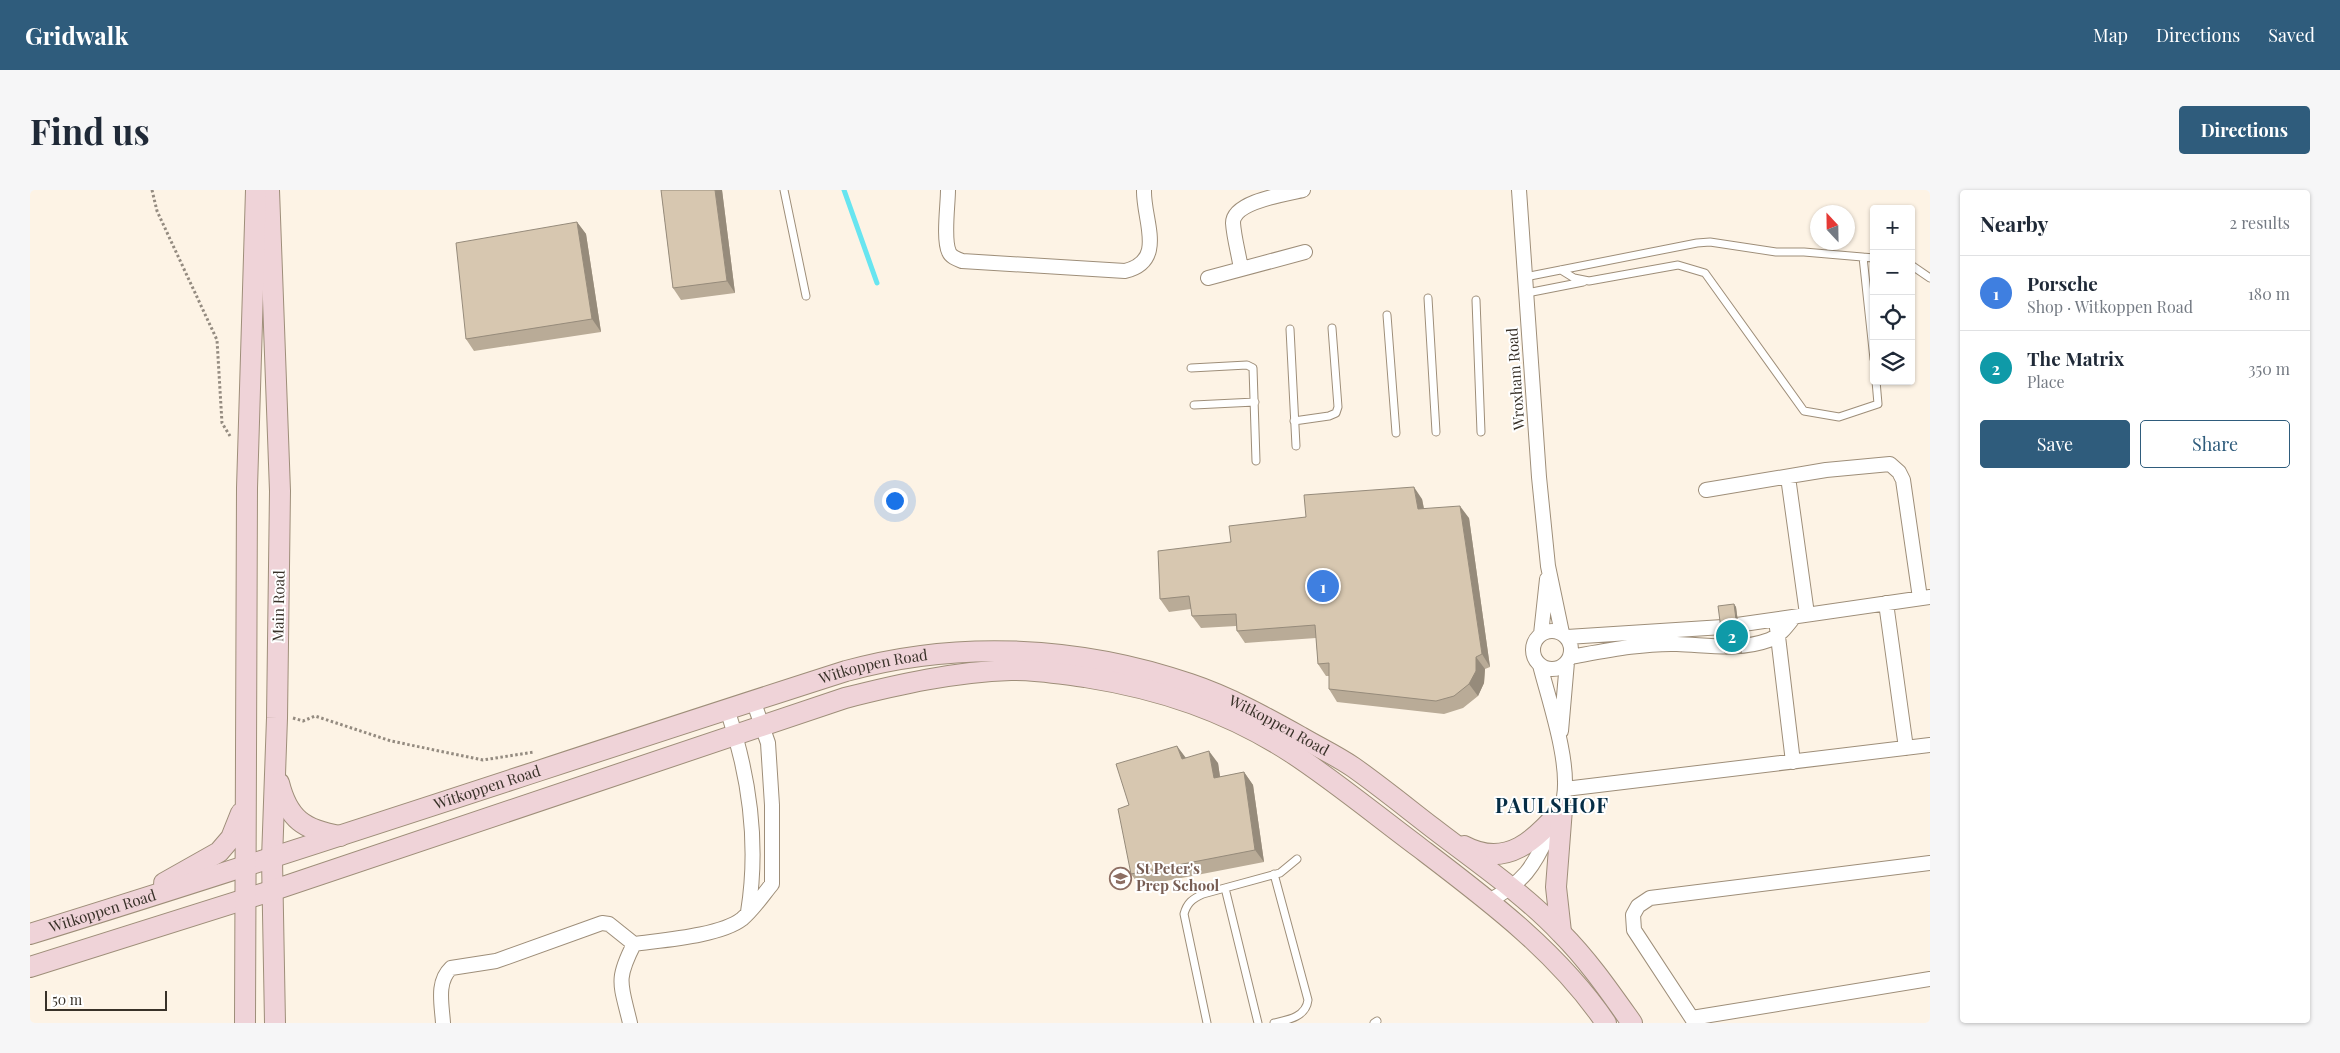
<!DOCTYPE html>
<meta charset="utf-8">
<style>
:root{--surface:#fff;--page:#f6f6f7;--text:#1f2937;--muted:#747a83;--line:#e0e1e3;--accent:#2f5c7c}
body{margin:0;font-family:"Playfair Display",serif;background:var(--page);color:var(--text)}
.controls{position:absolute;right:15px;top:15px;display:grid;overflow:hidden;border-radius:5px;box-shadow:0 1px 4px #0004}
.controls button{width:45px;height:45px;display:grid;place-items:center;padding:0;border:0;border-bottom:1px solid var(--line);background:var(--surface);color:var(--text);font:25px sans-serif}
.compass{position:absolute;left:1780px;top:15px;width:45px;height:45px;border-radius:50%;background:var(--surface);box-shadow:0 1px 4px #0004;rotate:338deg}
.scale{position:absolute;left:15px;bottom:12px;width:122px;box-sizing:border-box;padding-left:5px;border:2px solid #383128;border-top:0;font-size:14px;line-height:18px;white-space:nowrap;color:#383128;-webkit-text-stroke:4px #fff;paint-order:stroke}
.you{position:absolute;left:864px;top:310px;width:18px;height:18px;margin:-12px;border:4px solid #fff;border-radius:50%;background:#1a73e8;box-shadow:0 0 0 8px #1a73e833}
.badge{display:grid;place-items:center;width:32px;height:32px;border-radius:50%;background:var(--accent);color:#fff;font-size:16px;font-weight:700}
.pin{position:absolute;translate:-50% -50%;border:2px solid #fff;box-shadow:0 1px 5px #0006}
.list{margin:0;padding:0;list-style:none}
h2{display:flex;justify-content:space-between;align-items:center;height:65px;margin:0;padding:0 20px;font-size:21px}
h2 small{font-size:16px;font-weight:400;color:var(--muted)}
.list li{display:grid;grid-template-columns:32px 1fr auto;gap:15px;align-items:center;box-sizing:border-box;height:75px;padding:0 20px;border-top:1px solid var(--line)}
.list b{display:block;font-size:19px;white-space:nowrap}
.list p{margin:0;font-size:16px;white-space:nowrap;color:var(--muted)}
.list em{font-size:16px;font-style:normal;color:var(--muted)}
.actions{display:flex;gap:10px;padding:15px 20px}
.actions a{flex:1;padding:11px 0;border:1px solid var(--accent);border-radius:5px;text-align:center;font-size:18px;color:var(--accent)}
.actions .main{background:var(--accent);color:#fff}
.icon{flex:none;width:28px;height:28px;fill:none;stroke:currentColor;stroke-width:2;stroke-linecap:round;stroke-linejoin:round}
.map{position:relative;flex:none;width:1900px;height:833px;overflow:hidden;border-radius:5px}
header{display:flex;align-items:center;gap:30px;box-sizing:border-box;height:70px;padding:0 25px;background:var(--accent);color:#fff}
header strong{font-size:24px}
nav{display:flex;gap:28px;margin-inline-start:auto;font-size:18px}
.intro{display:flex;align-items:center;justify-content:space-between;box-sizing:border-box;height:120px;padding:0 30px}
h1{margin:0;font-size:35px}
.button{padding:12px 22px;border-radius:5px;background:var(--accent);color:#fff;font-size:18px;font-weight:700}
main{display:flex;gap:30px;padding:0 30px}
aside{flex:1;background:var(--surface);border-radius:5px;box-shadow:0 1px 4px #0004}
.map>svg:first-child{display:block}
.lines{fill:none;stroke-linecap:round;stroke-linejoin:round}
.stream{stroke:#68e5f0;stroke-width:5}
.service-casing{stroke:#9e8e79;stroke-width:9}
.minor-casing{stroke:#9e8e79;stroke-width:16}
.secondary-casing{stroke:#9e8e79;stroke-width:22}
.path{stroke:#948b80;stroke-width:3;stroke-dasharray:2.5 2.5;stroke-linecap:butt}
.service{stroke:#fff;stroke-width:7}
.minor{stroke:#fff;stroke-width:14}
.secondary{stroke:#efd3d8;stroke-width:20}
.wall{fill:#b9ab97}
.shaded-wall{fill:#968b7b}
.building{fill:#d7c7b0;stroke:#968b7b}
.labels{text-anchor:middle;stroke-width:4;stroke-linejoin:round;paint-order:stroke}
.street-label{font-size:15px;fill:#383128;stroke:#fff}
.education-label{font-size:15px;font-weight:bold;fill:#785e54;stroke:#fff;text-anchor:start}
.district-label{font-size:20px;font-weight:bold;letter-spacing:1px;fill:#062d45;stroke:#fff}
</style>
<header>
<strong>Gridwalk</strong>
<nav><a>Map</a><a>Directions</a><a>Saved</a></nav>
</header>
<div class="intro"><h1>Find us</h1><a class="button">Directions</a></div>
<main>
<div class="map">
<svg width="1900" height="833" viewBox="0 0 1900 833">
<rect width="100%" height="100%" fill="#fdf3e5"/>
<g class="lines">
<!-- stream -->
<path class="stream" d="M 814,0 L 847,93"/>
<defs>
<path id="service" d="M 754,0 L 776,106
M 1833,67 L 1844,169
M 1881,75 L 1900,88
M 1531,80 L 1544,88 L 1559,91 L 1648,75 L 1675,83 L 1774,221 L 1809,227 L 1848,214 L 1846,191
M 1495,87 L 1667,53 L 1680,52 L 1746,62 L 1774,62 L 1844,68
M 1497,103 L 1553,92
M 1398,108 L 1406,242
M 1446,110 L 1451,242
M 1357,125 L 1366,243
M 1260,139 L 1266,256
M 1161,178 L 1217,175 L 1223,178 L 1226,271
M 1164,215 L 1225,212
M 1264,231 L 1299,226 L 1306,223 L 1308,217 L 1302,138
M 1195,698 L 1228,833
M 1177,833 L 1154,724 C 1157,713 1162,709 1173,704 L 1250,683 L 1267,669
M 1244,833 C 1258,830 1276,827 1278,810 L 1244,684
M 1344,833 L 1347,831"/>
<path id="minor" d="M 918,0 C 918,15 913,49 919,62 C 921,67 927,69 932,71 L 1095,81 C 1137,71 1113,30 1114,0
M 1489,0 L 1509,287 L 1518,376 L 1532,443
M 1211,79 C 1209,65 1204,48 1203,33 C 1203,11 1257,4 1273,0
M 1178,88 L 1275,62
M 1758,287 L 1777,424
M 1676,300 L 1796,280 L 1860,274 L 1869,282 L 1873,290 L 1890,408
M 1856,413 L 1876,558
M 1747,438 L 1763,572
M1503 460a19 19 0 1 1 38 0a19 19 0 1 1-38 0Z
M 1511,444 L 1517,389
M 1537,447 L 1693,437 L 1900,407
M 1540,467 C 1574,461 1612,453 1647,454 C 1678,455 1709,461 1739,450 C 1750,446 1757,436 1764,427
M 1510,475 C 1519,511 1540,571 1534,607
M 697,519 C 719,584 729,654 718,722
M 1531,541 L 1537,472
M 1535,599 L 1900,555
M 1459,711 C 1500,688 1503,675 1524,634
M 1662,828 L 1900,789
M 413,833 C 412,815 406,792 421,778 L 466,771 L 572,733 L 579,734 L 604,754
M 600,833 C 591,794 585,791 604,754 C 632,750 690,746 712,729 C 723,720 733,705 742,694 L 742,615 L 738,553 L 723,510
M 1665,833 L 1604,740 L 1603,725 L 1608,716 L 1620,708 L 1900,673"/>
<g id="secondary">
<path d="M 239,0 L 250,301 L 247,528 L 242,669 L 245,833"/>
<path d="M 249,593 C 258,629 274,640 310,646"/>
<path d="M 1434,656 C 1477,679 1506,649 1532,619"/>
<path d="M 134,693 L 189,662 L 201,648 L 211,623"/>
<path d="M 1531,742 L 1526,697 L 1532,619"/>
<path id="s1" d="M 0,744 C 273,660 544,568 816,481 C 928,450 1050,456 1160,494 C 1199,507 1235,527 1271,547 C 1288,557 1307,566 1323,577 C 1350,596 1377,618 1403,638 C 1447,672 1493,703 1531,743 C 1558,770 1580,802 1602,833"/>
<path d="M 0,777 L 244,700 L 815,508 C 870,494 924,482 981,480 C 1005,479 1031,484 1055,487 C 1131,499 1197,521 1262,563 C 1306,592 1347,626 1390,658 C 1457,709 1528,762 1576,833"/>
<path d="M 215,833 L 217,298 L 226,0"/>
</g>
</defs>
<!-- service casing -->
<use href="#service" class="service-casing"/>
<!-- minor casing -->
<use href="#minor" class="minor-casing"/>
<!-- secondary casing -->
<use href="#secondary" class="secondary-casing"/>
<!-- path -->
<path class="path" d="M 122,0 L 127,21 L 187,150 L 192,233 L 200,246
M 263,528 L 273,531 L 285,526 L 361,551 L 453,570 L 504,562"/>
<!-- service -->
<use href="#service" class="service"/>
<!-- minor -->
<use href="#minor" class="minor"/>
<!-- secondary -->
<use href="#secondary" class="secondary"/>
</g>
<!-- wall -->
<path class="wall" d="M 631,0 L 692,0 L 705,103 L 651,110 L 643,98 Z
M 547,32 L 556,44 L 571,142 L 444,161 L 436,149 Z
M 1392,309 L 1394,318 L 1439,328 L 1460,477 L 1455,479 L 1454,493 L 1448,506 L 1433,518 L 1414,524 L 1307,512 L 1299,499 L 1299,486 L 1296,486 L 1288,474 L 1286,448 L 1215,453 L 1207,441 L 1206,436 L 1171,438 L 1162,426 L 1161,419 L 1139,422 L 1130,409 L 1201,352 L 1276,327 Z
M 1704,414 L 1706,417 L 1712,463 L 1696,465 L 1694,462 Z
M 1156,568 L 1188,573 L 1190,587 L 1214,582 L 1223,595 L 1234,672 L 1110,696 L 1101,684 L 1099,615 Z"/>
<!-- shaded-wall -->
<path class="shaded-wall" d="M 685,0 L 692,0 L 705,103 L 697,91 Z
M 547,32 L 556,44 L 571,142 L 562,129 Z
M 1384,297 L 1392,309 L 1396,331 L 1388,319 Z
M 1430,316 L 1439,328 L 1460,477 L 1452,464 Z
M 1704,414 L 1706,417 L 1712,463 L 1710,460 Z
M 1446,467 L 1455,479 L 1454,493 L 1448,506 L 1439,494 Z
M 1147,556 L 1156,568 L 1152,569 Z
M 1179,561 L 1188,573 L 1192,600 L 1184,588 Z
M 1214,582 L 1223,595 L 1234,672 L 1225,660 Z"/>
<!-- building -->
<path class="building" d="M 631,0 L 685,0 L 697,91 L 643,98 Z
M 547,32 L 562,129 L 436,149 L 426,53 Z
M 1384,297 L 1388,319 L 1430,316 L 1452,464 L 1446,467 L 1446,481 L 1439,494 L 1424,506 L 1406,511 L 1299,499 L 1299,473 L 1288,474 L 1285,435 L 1207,441 L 1206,424 L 1162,426 L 1159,406 L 1130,409 L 1128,361 L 1201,352 L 1199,336 L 1276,327 L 1274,305 Z
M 1704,414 L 1710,460 L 1694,462 L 1688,416 Z
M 1147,556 L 1152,569 L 1179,561 L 1184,588 L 1214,582 L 1225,660 L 1101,684 L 1088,619 L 1099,615 L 1086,574 Z"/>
<!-- icons -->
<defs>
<symbol id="school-ring" viewBox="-11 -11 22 22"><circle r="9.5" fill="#fff" stroke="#8d6e63" stroke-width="1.5"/><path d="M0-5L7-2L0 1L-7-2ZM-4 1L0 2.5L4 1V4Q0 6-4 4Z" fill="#8d6e63"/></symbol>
</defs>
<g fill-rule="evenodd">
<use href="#school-ring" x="1078" y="676" width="25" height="25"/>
</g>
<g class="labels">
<!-- street labels -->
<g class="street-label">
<text transform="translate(1486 189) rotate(-94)" y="5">Wroxham Road</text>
<text transform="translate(249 416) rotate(-89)" y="5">Main Road</text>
<text dy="5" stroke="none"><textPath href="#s1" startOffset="885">Witkoppen Road</textPath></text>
<text dy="5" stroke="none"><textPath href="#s1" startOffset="1305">Witkoppen Road</textPath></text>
<text dy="5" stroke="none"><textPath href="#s1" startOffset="480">Witkoppen Road</textPath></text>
<text dy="5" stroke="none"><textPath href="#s1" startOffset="76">Witkoppen Road</textPath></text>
</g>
<!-- education labels -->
<g class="education-label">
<text x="1106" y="684">St Peter's<tspan x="1106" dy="17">Prep School</tspan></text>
</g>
<!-- district labels -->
<g class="district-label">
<text x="1522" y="623">PAULSHOF</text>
</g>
</g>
</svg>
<div class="controls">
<button>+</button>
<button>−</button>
<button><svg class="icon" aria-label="locate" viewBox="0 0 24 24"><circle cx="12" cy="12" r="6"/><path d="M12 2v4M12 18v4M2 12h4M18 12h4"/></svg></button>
<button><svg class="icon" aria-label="layers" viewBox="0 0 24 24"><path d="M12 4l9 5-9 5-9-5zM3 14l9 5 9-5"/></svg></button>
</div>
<svg class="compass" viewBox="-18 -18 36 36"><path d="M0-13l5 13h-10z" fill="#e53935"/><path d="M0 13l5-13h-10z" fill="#747a83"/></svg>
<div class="scale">50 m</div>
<div class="you"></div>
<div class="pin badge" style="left:1293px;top:396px;background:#3f7fe0">1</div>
<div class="pin badge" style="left:1702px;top:446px;background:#0f9aa8">2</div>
</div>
<aside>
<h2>Nearby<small>2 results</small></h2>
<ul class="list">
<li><span class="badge" style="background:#3f7fe0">1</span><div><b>Porsche</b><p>Shop · Witkoppen Road</p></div><em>180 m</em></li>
<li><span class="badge" style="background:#0f9aa8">2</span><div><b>The Matrix</b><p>Place</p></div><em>350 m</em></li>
</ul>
<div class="actions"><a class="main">Save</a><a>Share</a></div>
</aside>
</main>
